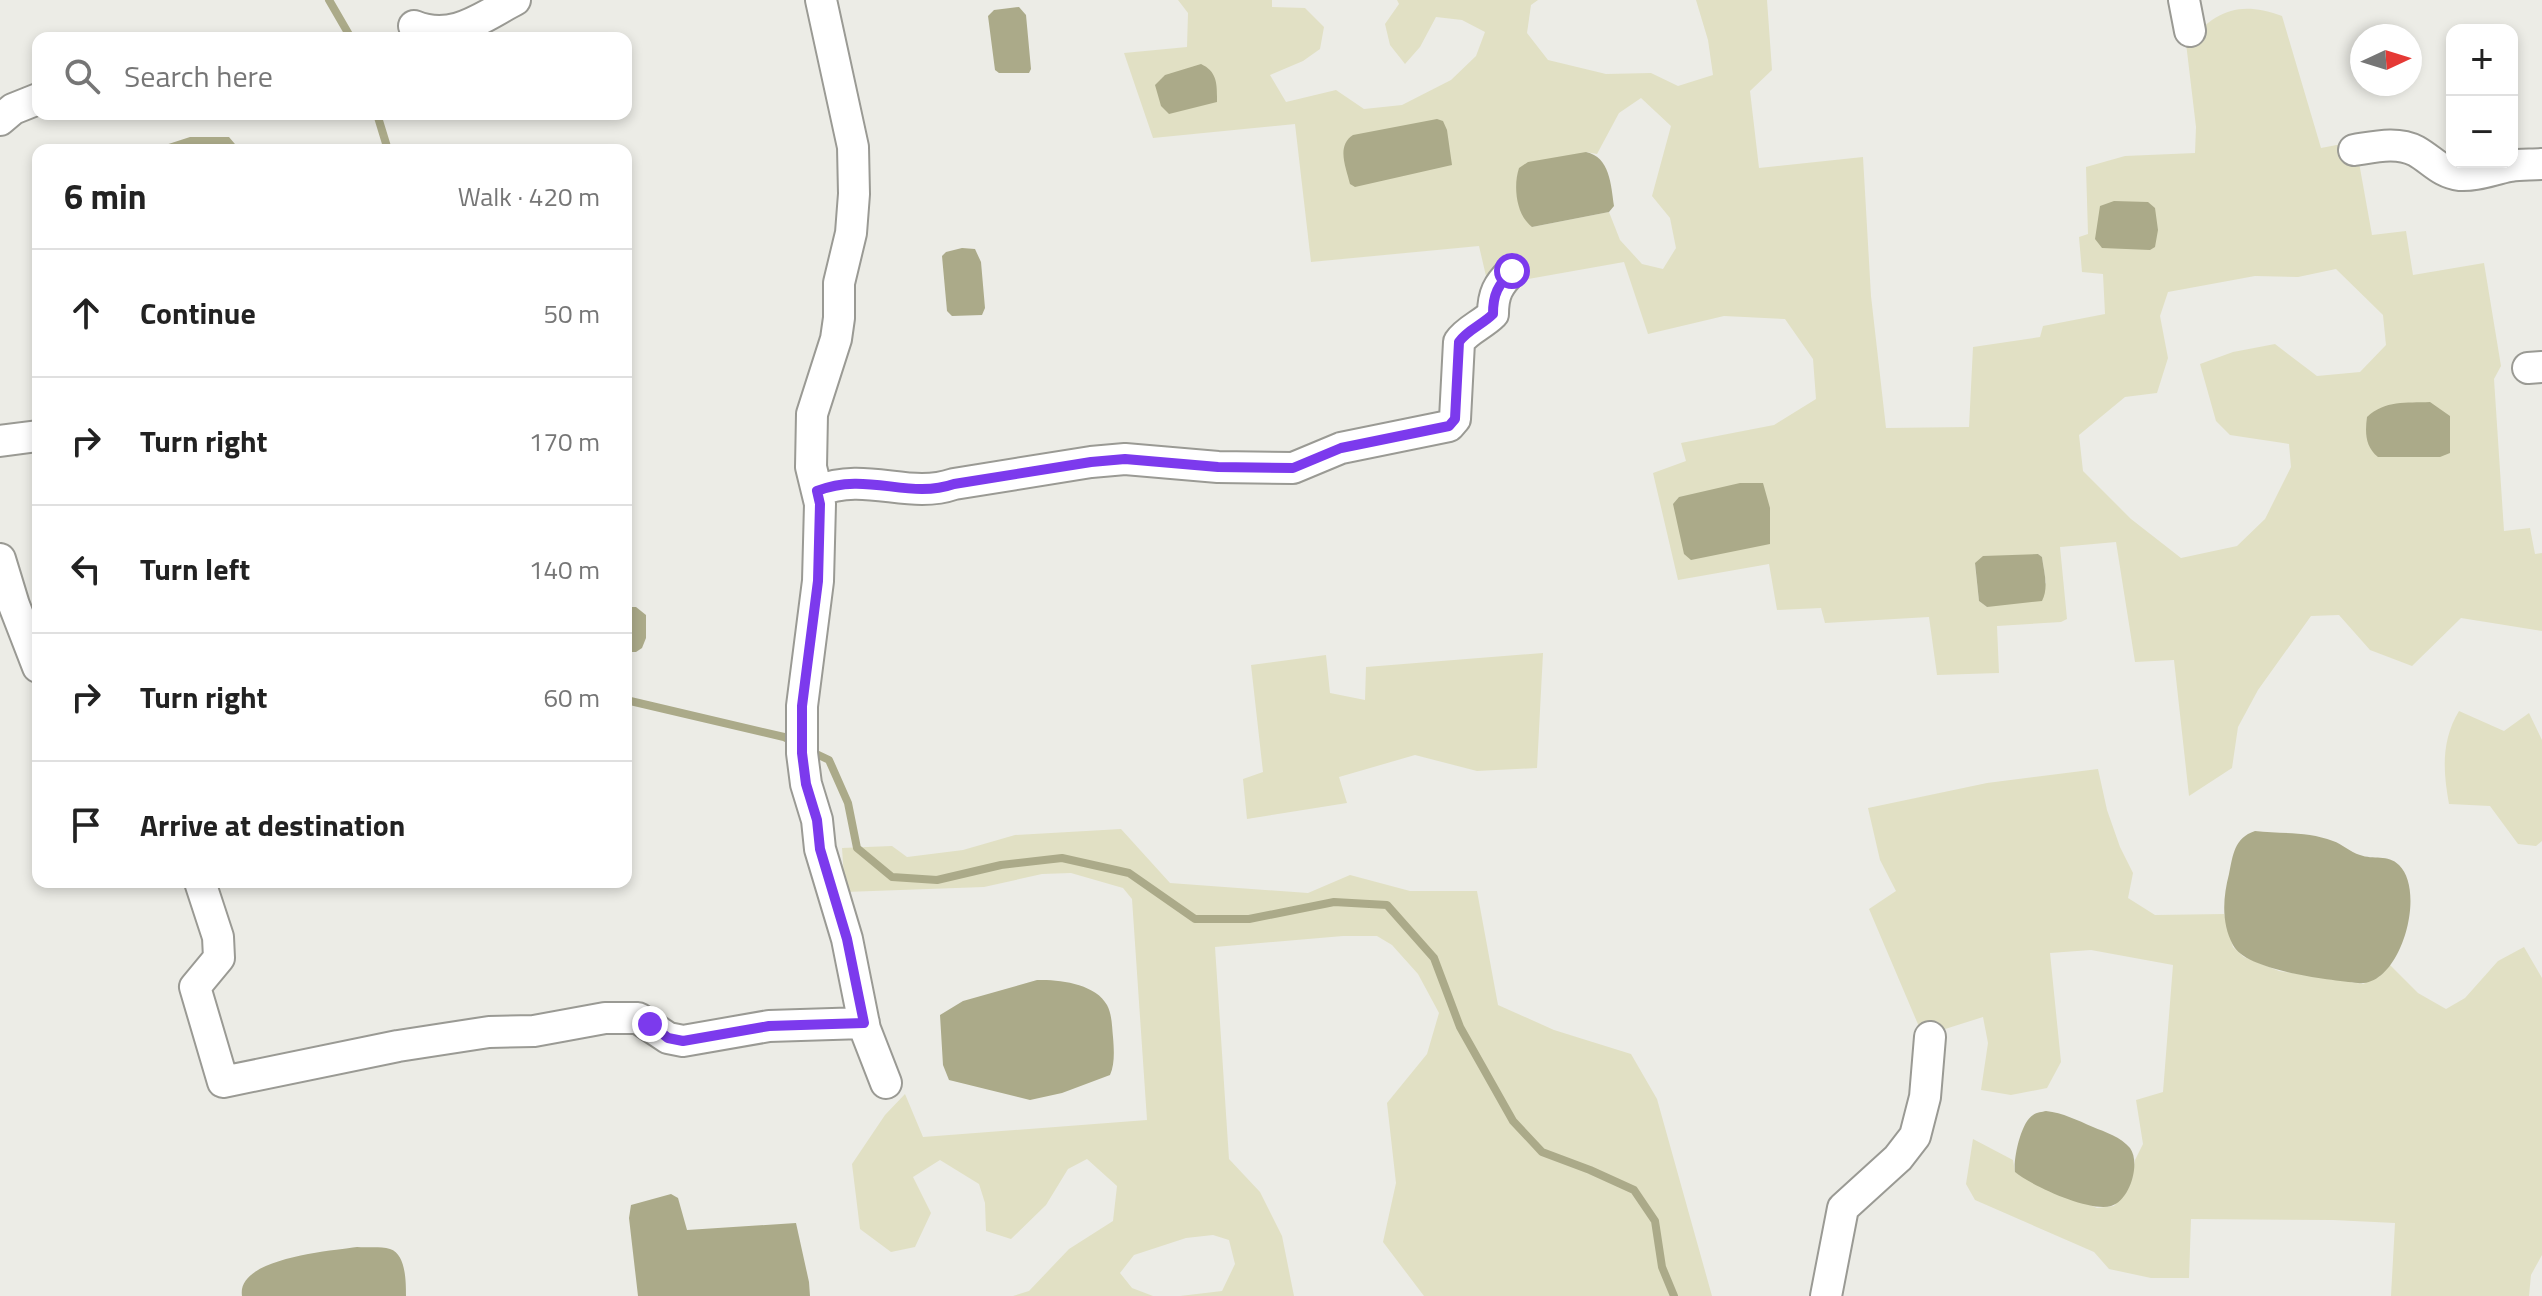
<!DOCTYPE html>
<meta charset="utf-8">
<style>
:root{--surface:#fff;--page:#f2f2f2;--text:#222;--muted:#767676;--line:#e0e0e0}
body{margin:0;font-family:"Titillium Web",sans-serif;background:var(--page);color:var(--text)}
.controls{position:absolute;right:24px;top:24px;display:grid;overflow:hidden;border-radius:16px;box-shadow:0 4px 12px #0003}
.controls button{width:72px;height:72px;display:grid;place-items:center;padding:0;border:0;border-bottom:2px solid var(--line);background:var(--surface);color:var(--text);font:40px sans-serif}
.compass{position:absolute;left:2350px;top:24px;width:72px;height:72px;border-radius:50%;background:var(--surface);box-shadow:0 4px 12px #0003;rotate:86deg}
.stop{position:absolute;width:24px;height:24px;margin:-18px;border:6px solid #7c3aed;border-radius:50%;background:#fff}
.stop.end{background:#7c3aed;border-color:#fff;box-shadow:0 2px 8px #0008}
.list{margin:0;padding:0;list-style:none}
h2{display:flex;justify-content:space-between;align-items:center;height:104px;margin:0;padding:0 32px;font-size:34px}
h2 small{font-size:26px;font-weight:400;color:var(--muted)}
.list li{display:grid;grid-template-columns:52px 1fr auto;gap:24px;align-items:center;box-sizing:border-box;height:128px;padding:0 32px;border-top:2px solid var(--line)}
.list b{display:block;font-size:30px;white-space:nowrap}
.list em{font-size:26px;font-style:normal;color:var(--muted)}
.icon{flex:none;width:44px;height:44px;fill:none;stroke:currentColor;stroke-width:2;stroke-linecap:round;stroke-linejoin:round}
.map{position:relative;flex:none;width:2542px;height:1296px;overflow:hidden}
.search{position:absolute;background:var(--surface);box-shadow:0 4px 12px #0003;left:32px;top:32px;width:600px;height:88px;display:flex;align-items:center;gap:20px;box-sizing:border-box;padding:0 28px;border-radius:16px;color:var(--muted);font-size:30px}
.panel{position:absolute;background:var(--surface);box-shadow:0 4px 12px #0003;left:32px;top:144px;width:600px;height:744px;border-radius:16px}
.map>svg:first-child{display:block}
.green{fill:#e1e0c4;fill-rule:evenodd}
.water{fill:#abaa89}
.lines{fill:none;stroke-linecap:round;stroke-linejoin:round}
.stream{stroke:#abaa89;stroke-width:8}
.minor-casing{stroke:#9a9a94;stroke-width:34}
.minor{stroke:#fff;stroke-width:30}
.route{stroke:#7c3aed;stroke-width:10}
</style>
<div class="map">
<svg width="2542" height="1296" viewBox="0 0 2542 1296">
<rect width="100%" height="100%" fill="#ecece6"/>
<!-- green -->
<path class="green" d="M 1178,0 L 1272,0 L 1272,7 L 1305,8 L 1324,27 L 1320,49 L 1303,61 L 1270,75 L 1286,102 L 1336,90 L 1364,109 L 1402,105 L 1451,80 L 1476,56 L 1485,32 L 1462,20 L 1436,17 L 1420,47 L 1405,64 L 1390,45 L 1385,24 L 1399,4 L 1397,0 L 1538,0 L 1531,5 L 1527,33 L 1548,60 L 1606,74 L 1651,73 L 1678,86 L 1713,75 L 1708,40 L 1696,0 L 1767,0 L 1772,70 L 1750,91 L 1759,168 L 1863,157 L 1871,296 L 1886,428 L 1969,427 L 1973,347 L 2040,337 L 2043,326 L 2105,314 L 2103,274 L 2082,272 L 2079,237 L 2088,234 L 2086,167 L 2125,156 L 2195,153 L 2196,127 L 2186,43 C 2217,11 2238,0 2282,16 L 2321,148 L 2347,143 L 2358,157 L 2372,235 L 2406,231 L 2413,275 L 2484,263 L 2501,366 L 2494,379 L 2504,531 L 2530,528 L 2535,554 L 2542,553 L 2542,631 L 2461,618 L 2412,666 L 2370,650 L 2339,615 L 2311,616 L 2258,690 L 2238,727 L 2232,768 L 2189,796 L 2174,660 L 2135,662 L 2116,542 L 2060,547 L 2067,619 L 2061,622 L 1997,626 L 1999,673 L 1937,675 L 1929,617 L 1825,623 L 1821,608 L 1777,610 L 1769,564 L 1678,580 L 1653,473 L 1686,461 L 1681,443 L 1774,425 L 1816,399 L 1813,359 L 1785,319 L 1724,316 L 1648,334 L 1624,262 L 1523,280 L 1486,276 L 1479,246 L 1311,262 L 1295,124 L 1153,138 L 1124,53 L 1187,47 L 1188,13 ZM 1641,98 L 1671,126 L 1652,196 L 1670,218 L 1676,248 L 1663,269 L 1642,264 L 1620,240 L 1609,212 L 1532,227 L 1586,152 L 1597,154 L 1619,113 ZM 2336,269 L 2383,315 L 2386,345 L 2360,372 L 2317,376 L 2275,344 L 2233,352 L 2200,364 L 2216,421 L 2230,435 L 2289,444 L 2291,467 L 2265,519 L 2237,546 L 2181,558 L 2131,519 L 2083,471 L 2079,435 L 2125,397 L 2157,393 L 2168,358 L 2160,316 L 2168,292 L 2255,276 L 2298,277 ZM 2038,554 L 2042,557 L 2046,583 L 1987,607 L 1979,601 L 1975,564 Z
M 1543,653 L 1537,768 L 1477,771 L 1415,755 L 1339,777 L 1347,803 L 1247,819 L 1243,779 L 1263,772 L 1251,665 L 1326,655 L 1330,693 L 1365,700 L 1366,667 Z
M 2459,711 L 2504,731 L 2529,713 L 2542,740 L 2542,841 L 2536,846 L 2518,844 L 2490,806 L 2449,804 C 2443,771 2441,741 2459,711 Z
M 2098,769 L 2107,810 L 2120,847 L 2133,873 L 2128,898 L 2155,915 L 2224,914 L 2233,947 L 2244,957 L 2279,971 L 2363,984 L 2380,976 L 2390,965 L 2418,993 L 2446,1009 L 2465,998 L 2498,961 L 2524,947 L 2542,978 L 2542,1255 L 2531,1275 L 2529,1296 L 2391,1296 L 2395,1223 L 2333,1220 L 2191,1219 L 2189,1278 L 2151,1278 L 2109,1269 L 2094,1252 L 1975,1200 L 1966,1184 L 1973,1139 L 2013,1160 L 2015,1172 L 2097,1208 L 2114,1206 L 2132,1179 L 2135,1160 L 2143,1144 L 2136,1100 L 2163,1092 L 2173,965 L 2091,950 L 2050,953 L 2061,1062 L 2047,1088 L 2011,1095 L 1981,1090 L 1988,1043 L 1983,1017 L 1923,1036 L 1869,909 L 1896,891 L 1880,860 L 1868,808 L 1987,783 Z
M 1121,829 L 1170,883 L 1308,893 L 1350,875 L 1410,891 L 1477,891 L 1498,1005 L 1554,1030 L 1631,1054 L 1657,1099 L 1712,1296 L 1424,1296 L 1383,1242 L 1396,1183 L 1387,1103 L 1427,1054 L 1439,1013 L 1418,974 L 1392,945 L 1377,936 L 1343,936 L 1215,947 L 1229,1159 L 1260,1192 L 1282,1236 L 1294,1296 L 1180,1296 L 1222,1291 L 1235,1264 L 1229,1240 L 1213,1235 L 1186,1238 L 1134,1255 L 1120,1273 L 1132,1288 L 1153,1296 L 1013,1296 L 1029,1291 L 1069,1249 L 1113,1221 L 1117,1186 L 1087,1159 L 1068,1169 L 1046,1205 L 1011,1239 L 986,1231 L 985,1203 L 979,1184 L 940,1160 L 913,1177 L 931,1213 L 915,1247 L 891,1252 L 860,1229 L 852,1164 L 885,1115 L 905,1094 L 923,1137 L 1147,1120 L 1132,899 L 1123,888 L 1071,873 L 1042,874 L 984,887 L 845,892 L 842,848 L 892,846 L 907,857 L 963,850 L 1015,835 Z"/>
<!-- water -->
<path class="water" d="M 1019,7 L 1026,15 L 1031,69 L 1029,73 L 999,73 L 995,70 L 988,16 L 994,10 Z
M 1201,64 C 1218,72 1217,85 1217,102 L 1169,114 L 1161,106 L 1155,85 L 1165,75 Z
M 1437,119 L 1443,121 L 1447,130 L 1452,165 L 1355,187 L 1350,184 C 1346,167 1336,146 1353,135 Z
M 190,137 L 229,137 L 240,150 L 150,150 Z
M 1586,152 C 1610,157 1611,185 1614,206 L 1609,212 L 1532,227 C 1516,215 1513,186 1519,168 L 1528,162 Z
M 2114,201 L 2148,202 L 2155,208 L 2158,230 L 2155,247 L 2150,250 L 2102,248 L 2095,239 L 2100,206 Z
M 962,248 L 975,249 L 981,262 L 985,308 L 982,315 L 952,316 L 947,311 L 942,256 L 946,252 Z
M 2430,402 L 2450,416 L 2450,453 L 2440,457 L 2378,457 C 2365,447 2365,432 2367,417 C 2385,400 2406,403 2430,402 Z
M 1740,483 L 1763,483 L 1770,508 L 1770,544 L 1691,560 L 1684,554 L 1673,504 L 1679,497 Z
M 2038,554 L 2042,557 C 2044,573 2049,587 2042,601 L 1987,607 L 1979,601 L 1975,563 L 1983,556 Z
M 626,607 L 636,607 L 646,615 L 646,638 L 642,648 L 636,652 L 626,652 Z
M 2255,831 C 2280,834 2308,831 2333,841 C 2342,844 2350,852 2360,855 C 2373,860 2388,854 2399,865 C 2427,892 2400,988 2358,983 C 2330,980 2246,971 2233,945 C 2221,923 2223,897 2229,874 C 2233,855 2234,838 2255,831 Z
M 1037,980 C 1059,979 1096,984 1107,1005 C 1112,1014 1112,1027 1113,1037 C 1114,1049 1115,1064 1110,1075 L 1062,1093 L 1030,1100 L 949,1080 L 943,1065 L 940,1015 L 963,1001 Z
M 2046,1111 C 2063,1113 2077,1120 2093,1127 C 2105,1132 2121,1137 2130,1148 C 2141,1163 2130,1201 2111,1206 C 2089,1212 2032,1186 2015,1172 C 2013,1159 2021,1122 2033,1115 C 2037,1112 2042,1112 2046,1111 Z
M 671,1194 L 678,1198 L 687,1230 L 796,1223 L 809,1282 L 810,1296 L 638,1296 L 629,1218 L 631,1205 Z
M 357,1247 C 367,1248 380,1246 390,1249 C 406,1254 406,1282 406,1296 L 242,1296 C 236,1258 330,1251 357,1247 Z"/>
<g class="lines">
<!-- stream -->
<path class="stream" d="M 329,0 L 351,38
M 377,114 L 388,150
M 626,700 L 784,737 L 795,743
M 810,751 L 829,760 L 848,803 L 857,848 L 892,877 L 937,880 L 1001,865 L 1062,858 L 1129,873 L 1195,919 L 1249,919 L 1334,902 L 1387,905 L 1434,958 L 1460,1027 L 1513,1121 L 1542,1152 L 1590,1170 L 1634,1190 L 1655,1221 L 1662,1267 L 1674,1296"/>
<defs>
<path id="minor" d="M 821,0 L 853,147 L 854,194 L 851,233 L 839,283 L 839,318 L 836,339 L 812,414 L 811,467 L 820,504 L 818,581 L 802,706 L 802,753 L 806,784 L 817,820 L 820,849 L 847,939 L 865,1029 L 886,1083
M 2184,0 L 2190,31
M 414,26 C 453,42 482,17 515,0
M 0,120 L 13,109 L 38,99
M 2354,150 C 2374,147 2397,141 2416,151 C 2432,160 2441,173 2460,175 C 2478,176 2493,169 2510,166 C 2520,164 2532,165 2542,164
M 2528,368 L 2542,367
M 0,441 L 38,436
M 817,491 C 867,471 908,500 954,484 L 1091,462 L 1125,459 L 1218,467 L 1293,468 L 1341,448 L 1449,426 L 1455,419 L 1459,342 C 1467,330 1482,325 1493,314 C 1493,294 1498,285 1512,271
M 0,559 L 14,605 L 38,667
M 200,882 L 218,937 L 219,958 L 195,987 L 223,1082 L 398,1046 L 489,1032 L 534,1031 L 605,1018 L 638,1018 L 668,1038 L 683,1041 L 769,1026 L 864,1023
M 1826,1296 L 1843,1208 L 1898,1158 L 1915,1136 L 1925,1097 L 1930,1037"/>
</defs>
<!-- minor casing -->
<use href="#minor" class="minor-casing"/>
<!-- minor -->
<use href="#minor" class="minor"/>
</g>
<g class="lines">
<!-- route -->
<path class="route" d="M 650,1024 L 668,1038 L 683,1041 L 769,1026 L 864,1023 L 847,939 L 820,849 L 817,820 L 806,784 L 802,753 L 802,706 L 818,581 L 820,504 L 817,491 C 867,471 908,500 954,484 L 1091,462 L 1125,459 L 1218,467 L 1293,468 L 1341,448 L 1449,426 L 1455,419 L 1459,342 C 1467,330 1482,325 1493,314 C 1493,294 1498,285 1512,271"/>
</g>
</svg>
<div class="controls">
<button>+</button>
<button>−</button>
</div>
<svg class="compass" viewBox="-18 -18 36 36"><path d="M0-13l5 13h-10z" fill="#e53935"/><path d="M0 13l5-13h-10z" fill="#767676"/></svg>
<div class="stop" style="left:1512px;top:271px"></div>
<div class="stop end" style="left:650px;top:1024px"></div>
<div class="search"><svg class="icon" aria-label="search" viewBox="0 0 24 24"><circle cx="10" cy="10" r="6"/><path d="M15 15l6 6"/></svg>Search here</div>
<section class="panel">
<h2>6 min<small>Walk · 420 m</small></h2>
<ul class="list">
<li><svg class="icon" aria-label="ahead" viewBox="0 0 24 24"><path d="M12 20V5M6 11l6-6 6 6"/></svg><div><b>Continue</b></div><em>50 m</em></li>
<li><svg class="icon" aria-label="right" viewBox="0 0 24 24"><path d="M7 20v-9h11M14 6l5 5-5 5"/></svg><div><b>Turn right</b></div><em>170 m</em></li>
<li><svg class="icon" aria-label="left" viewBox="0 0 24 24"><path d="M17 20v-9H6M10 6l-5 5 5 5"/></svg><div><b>Turn left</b></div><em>140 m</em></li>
<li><svg class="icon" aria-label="right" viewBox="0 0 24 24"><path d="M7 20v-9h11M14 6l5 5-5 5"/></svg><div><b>Turn right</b></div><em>60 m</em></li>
<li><svg class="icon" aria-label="arrive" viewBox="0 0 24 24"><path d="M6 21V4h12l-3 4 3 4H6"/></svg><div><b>Arrive at destination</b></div></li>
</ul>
</section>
</div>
